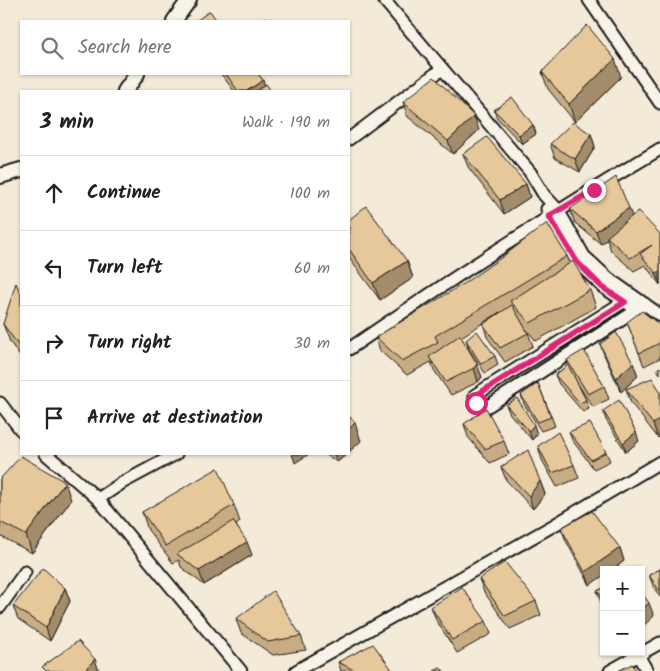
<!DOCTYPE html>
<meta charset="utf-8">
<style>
:root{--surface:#fff;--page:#f2f2f2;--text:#222;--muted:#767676;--line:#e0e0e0}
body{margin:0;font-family:Kalam,sans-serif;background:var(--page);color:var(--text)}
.controls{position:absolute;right:15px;bottom:15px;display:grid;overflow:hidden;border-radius:0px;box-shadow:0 1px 4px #0004}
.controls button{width:45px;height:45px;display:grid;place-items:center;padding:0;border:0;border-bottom:1px solid var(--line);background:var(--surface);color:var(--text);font:25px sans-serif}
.stop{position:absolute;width:15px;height:15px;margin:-11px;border:4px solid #db2777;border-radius:50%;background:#fff}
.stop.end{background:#db2777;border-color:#fff;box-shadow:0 1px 5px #0008}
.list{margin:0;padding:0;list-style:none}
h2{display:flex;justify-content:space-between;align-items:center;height:65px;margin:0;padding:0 20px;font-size:21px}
h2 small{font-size:16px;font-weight:400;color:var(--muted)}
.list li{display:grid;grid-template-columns:32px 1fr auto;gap:15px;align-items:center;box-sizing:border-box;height:75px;padding:0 20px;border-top:1px solid var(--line)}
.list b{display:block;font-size:19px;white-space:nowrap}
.list em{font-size:16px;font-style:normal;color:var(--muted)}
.icon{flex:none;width:28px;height:28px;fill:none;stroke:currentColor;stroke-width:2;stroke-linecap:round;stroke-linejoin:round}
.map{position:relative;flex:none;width:660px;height:671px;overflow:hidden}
.search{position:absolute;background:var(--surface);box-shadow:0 1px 4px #0004;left:20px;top:20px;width:330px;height:55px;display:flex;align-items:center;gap:12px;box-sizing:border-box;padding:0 18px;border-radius:0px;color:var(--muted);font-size:19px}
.panel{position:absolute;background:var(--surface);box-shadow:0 1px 4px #0004;left:20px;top:90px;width:330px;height:365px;border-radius:0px}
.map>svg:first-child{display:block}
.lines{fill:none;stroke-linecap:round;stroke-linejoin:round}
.minor-casing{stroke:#1c1c1c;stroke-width:15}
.tertiary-casing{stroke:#1c1c1c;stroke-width:18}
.minor{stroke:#f7f3e8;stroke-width:11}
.tertiary{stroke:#f7f3e8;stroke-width:14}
.wall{fill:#c7ac84;stroke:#1c1c1c}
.shaded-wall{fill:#a28c6c;stroke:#1c1c1c}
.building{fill:#e7c89a;stroke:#1c1c1c}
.route{stroke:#db2777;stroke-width:6}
</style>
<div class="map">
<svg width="660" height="671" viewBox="0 0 660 671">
<rect width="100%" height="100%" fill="#f4ead8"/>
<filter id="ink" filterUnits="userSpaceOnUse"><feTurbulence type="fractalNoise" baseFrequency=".02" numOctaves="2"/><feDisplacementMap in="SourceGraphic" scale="10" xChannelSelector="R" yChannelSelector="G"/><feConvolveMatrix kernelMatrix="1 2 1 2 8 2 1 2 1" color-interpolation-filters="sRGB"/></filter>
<g filter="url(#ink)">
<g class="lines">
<defs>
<path id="minor" d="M 384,0 L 530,172 L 544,195 L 558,210 L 584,256 L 609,279 L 660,315
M 589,0 L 660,103
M 349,139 L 442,69
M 547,209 L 549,216 L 577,262 L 603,287 L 630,305
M 633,296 L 475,395 C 474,403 478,407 485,408 L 637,310 L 645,304
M 349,349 C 451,279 554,212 660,149
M 0,403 L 21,430
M 46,454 L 98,499 L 241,671
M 98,499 L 122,483 L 176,454
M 0,607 L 25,572
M 638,655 L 647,671
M 296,671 L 556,524 L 660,462
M 610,671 L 660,643"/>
<path id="tertiary" d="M 174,21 L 189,0
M 125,91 L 137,74
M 0,176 L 21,170"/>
</defs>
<!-- minor casing -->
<use href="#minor" class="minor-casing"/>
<!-- tertiary casing -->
<use href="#tertiary" class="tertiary-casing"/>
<!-- minor -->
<use href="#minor" class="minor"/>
<!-- tertiary -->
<use href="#tertiary" class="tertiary"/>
</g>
<!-- wall -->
<path class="wall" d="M 542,72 L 621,77 L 575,122 L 548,89 Z
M 221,74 L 258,74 L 263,80 L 264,85 L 271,91 L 234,91 Z
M 403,102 L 479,130 L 453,154 L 407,116 Z
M 494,110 L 533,125 L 536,134 L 522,144 L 497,118 Z
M 591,134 L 595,147 L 580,172 L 555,158 L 550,144 Z
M 463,154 L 526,184 L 530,197 L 504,214 L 468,167 Z
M 570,209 L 632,216 L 660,234 L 660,285 L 645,265 L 634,271 L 611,251 L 607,239 L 601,244 L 575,223 Z
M 349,220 L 407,261 L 413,278 L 380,300 L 349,258 Z
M 567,256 L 570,263 L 590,290 L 596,307 L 536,341 L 527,330 L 533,346 L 505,362 L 487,337 L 483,324 L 500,312 L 461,337 L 482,377 L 478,382 L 451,395 L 434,370 L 431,362 L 407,375 L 380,351 L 376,337 Z
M 21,294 L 21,358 L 10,342 L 3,324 Z
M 627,322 L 660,325 L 660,358 L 644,366 Z
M 466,340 L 495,356 L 498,365 L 485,373 L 469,349 Z
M 600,344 L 633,363 L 638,376 L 621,392 L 605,357 Z
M 567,360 L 604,386 L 609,399 L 593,407 L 577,383 L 586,400 L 589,409 L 583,412 L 559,384 L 555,375 L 568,365 Z
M 538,383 L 555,426 L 541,431 L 524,404 L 521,395 Z
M 626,389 L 660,391 L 660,436 L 658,438 L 631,403 Z
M 506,405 L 537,434 L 532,440 L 510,414 Z
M 603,411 L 639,441 L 626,452 L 606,420 Z
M 464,424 L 504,441 L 509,454 L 490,463 L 468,437 Z
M 569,432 L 606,452 L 610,461 L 594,469 L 572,440 Z
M 538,446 L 574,465 L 579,478 L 557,487 L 542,460 Z
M 325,454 L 347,454 L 337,462 Z
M 501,467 L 540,481 L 545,494 L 533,509 L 506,480 Z
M 0,479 L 71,500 L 32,553 L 0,536 Z
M 234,505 L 240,522 L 236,525 L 252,555 L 204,585 L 181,567 L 179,560 L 173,563 L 148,530 L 142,512 Z
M 561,528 L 620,548 L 624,561 L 612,570 L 604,570 L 590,585 L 566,541 Z
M 660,569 L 660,597 L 654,588 L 649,575 Z
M 479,579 L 536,601 L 541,615 L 510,629 L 484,592 Z
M 65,588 L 70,601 L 50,641 L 18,619 L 13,606 Z
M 604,588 L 604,606 L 602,605 L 597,591 Z
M 431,607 L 486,621 L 491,634 L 457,653 L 436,620 Z
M 236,619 L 301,636 L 306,650 L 273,655 L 241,633 Z
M 338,662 L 393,671 L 341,671 Z"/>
<!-- shaded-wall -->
<path class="shaded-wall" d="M 615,59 L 621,77 L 575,122 L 569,104 Z
M 263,80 L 267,91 L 247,91 Z
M 474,116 L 479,130 L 453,154 L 448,141 Z
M 533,125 L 536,134 L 522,144 L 519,135 Z
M 591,134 L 595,147 L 580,172 L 575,159 Z
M 526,184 L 530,197 L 504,214 L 500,200 Z
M 629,208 L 634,222 L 607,237 L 607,239 L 601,244 L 596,231 Z
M 407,261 L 413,278 L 380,300 L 373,283 Z
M 660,271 L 660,284 L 656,273 Z
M 633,363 L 638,376 L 621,392 L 616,378 Z
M 477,364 L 482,377 L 478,382 L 474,368 Z
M 660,419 L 660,436 L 658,438 L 653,424 Z
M 355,423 L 361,441 L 349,452 L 349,429 Z
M 534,425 L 537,434 L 532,440 L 529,431 Z
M 636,432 L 639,441 L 626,452 L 623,443 Z
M 292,454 L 309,454 L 295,463 Z
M 334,454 L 347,454 L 337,462 Z
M 540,481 L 545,494 L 533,509 L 529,496 Z
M 65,482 L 71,500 L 32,553 L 26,535 Z
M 247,542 L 252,555 L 204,585 L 199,571 Z
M 620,548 L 624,561 L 612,570 L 604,570 L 604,575 L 590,585 L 585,572 Z
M 65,588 L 70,601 L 50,641 L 46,628 Z
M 649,603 L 654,616 L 641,628 L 641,610 Z
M 95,659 L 99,671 L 84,671 Z"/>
<!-- building -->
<path class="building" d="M 210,11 L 217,21 L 196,21 Z
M 265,17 L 267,21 L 260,21 Z
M 587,25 L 615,59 L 569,104 L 542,72 Z
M 226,74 L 258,74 L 263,80 L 247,91 L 238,91 Z
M 434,77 L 474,116 L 448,141 L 403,102 Z
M 266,84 L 271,91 L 257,91 Z
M 512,97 L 533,125 L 519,135 L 494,110 Z
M 573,122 L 591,134 L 575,159 L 550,144 Z
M 487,137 L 526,184 L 500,200 L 463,154 Z
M 616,177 L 629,208 L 596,231 L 570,209 Z
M 366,206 L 407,261 L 373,283 L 349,249 L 349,220 Z
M 638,211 L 660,234 L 660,271 L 656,273 L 640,254 L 652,245 L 630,258 L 607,237 Z
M 547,223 L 567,256 L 435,336 L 438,342 L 402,361 L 376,337 L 463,284 L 505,255 Z
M 573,261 L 590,290 L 530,323 L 510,301 Z
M 16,283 L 21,294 L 21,349 L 3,324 Z
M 512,305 L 528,333 L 500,348 L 483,324 Z
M 642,311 L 660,325 L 660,343 L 639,353 L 627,322 Z
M 477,331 L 495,356 L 481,364 L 466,340 Z
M 616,332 L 633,363 L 616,378 L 600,344 Z
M 460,335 L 477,364 L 474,368 L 446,382 L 429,357 Z
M 584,350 L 604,386 L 588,394 L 567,360 Z
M 568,365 L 586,400 L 580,403 L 555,375 Z
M 660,367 L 660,374 L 657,369 Z
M 652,378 L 660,391 L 660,419 L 653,424 L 626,389 Z
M 538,383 L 551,417 L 538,422 L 521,395 Z
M 517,398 L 534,425 L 529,431 L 506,405 Z
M 619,400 L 636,432 L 623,443 L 603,411 Z
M 486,408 L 504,441 L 485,449 L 464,424 Z
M 349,416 L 355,423 L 349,429 Z
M 590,423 L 606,452 L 591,460 L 569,432 Z
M 558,432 L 574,465 L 552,473 L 538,446 Z
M 528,450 L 540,481 L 529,496 L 501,467 Z
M 21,456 L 65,482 L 26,535 L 0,522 L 0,479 Z
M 218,468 L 234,505 L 166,546 L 142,512 Z
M 592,511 L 620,548 L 585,572 L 561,528 Z
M 233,521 L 247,542 L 199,571 L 177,554 Z
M 505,562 L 536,601 L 505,616 L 479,579 Z
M 43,568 L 65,588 L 46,628 L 13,606 Z
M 660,569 L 660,592 L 649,575 Z
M 462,587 L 486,621 L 452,640 L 431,607 Z
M 604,588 L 604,599 L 597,591 Z
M 273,591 L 301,636 L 268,642 L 236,619 Z
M 641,592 L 649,603 L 641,610 Z
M 78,641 L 95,659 L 84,671 L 46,671 L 42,667 Z
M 373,644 L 393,671 L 356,671 L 338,662 Z
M 632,664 L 636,671 L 618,671 Z
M 440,668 L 444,671 L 434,671 Z"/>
</g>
<g class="lines" filter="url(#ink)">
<!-- route -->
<path class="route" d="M 476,403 L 475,396 L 625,302 L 602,287 L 577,262 L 549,216 L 594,190"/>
</g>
</svg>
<div class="controls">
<button>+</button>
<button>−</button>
</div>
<div class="stop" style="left:476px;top:403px"></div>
<div class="stop end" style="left:594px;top:190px"></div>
<div class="search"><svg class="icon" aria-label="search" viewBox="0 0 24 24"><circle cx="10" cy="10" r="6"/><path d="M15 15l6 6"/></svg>Search here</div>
<section class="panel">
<h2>3 min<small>Walk · 190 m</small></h2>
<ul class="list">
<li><svg class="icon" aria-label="ahead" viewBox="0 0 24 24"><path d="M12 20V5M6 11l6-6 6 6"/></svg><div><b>Continue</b></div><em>100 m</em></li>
<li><svg class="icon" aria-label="left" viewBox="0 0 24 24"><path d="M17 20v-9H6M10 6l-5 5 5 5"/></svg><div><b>Turn left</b></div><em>60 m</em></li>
<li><svg class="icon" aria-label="right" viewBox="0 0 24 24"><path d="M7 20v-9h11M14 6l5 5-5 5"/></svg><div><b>Turn right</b></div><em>30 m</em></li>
<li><svg class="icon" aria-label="arrive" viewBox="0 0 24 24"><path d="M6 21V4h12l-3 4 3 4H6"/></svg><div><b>Arrive at destination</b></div></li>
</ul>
</section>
</div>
